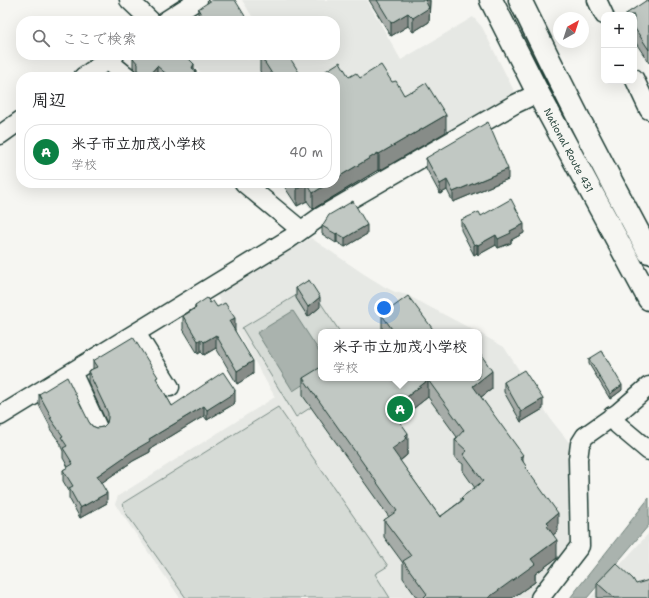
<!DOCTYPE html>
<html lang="ja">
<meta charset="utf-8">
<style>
:root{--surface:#fff;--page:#f2f2f2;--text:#202124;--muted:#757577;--line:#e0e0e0;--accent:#0b8043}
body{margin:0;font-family:"Shantell Sans","Klee One",sans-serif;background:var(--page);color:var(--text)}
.controls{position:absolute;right:12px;top:12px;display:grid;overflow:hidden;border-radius:8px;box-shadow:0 4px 16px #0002}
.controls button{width:36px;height:36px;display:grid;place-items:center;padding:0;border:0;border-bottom:1px solid var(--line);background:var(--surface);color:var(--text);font:20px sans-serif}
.compass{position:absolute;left:553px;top:12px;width:36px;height:36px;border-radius:50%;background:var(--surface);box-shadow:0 4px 16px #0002;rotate:39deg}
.you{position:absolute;left:384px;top:308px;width:14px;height:14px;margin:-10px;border:3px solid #fff;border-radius:50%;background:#1a73e8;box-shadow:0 0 0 6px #1a73e833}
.badge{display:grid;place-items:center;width:26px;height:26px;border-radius:50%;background:var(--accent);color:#fff;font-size:13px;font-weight:700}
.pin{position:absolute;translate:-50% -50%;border:2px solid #fff;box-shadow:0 1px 4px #0006}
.popup{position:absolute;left:318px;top:329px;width:164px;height:52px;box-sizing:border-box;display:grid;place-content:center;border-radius:8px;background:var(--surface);filter:drop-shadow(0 1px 3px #0005);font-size:13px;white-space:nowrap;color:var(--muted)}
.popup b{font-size:15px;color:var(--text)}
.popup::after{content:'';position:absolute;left:50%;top:100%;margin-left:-8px;border:8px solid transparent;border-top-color:var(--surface)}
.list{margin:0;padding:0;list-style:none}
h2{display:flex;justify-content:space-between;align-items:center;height:52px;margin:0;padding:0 16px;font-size:17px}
h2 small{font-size:13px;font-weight:400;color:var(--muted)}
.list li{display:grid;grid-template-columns:26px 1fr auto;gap:12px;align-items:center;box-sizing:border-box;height:56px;margin:0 8px 8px;padding:0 8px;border:1px solid var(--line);border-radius:16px}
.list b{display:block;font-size:15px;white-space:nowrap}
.list p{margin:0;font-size:13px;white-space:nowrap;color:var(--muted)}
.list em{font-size:13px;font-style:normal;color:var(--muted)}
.icon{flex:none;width:22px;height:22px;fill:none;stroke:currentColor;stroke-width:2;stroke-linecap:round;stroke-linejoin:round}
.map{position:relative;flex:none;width:649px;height:598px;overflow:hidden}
.search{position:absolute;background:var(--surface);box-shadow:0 4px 16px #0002;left:16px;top:16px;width:324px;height:44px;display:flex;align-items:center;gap:10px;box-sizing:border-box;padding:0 14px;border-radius:16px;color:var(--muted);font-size:15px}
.panel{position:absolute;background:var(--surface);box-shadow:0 4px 16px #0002;left:16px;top:72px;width:324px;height:116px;border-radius:16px}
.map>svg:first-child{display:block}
.built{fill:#e6e8e4}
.green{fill:#d6dbd6;stroke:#7a8c85}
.water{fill:#aab3ae;stroke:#72847d}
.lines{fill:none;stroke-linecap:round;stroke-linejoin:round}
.minor-casing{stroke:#1f3d34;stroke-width:21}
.highway-casing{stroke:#1f3d34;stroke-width:25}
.minor{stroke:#f6f6f2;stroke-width:18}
.highway{stroke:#f6f6f2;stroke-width:22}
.wall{fill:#a6aca8;stroke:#1f3d34;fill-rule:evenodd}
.shaded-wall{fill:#878c88;stroke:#1f3d34}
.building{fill:#c1c8c3;stroke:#1f3d34;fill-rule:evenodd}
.labels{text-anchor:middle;stroke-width:3;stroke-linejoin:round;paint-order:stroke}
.street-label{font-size:10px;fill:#1f3d34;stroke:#f6f6f2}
</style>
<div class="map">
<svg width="649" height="598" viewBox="0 0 649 598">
<rect width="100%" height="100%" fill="#f6f6f2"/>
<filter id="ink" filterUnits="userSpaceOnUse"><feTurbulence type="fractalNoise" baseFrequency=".025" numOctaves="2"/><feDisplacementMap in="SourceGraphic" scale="8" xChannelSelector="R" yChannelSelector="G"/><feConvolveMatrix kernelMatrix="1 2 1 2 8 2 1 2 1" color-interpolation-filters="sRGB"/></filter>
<g filter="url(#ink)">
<!-- built -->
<path class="built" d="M 242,0 L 367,0 L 401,60 L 473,17 L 482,27 L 517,97 L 448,137 L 444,132 L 399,159 L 401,163 L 379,176 L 376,172 L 312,212 L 294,183 L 335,183 L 335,77 L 206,77 L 181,55 L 245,55 L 248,60 L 256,55 L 335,55 L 335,21 L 255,21 Z
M 311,238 L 364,274 L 385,287 L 395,292 L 407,295 L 477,332 L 321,332 L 321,378 L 479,378 L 479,333 L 504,347 L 552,421 L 572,446 L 570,554 L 537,598 L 180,598 L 115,504 L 118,496 L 275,397 L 214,290 L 274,253 L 289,251 Z
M 649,533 L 649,598 L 590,598 Z"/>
<!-- green -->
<path class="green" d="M 508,0 L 509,0 L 590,164 L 649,275 L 649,281 L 544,82 Z
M 310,287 L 340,332 L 321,332 L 321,378 L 352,381 L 296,417 L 242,328 Z
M 278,407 L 388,566 L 375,574 L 390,598 L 186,598 L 125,512 L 123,503 Z"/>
<!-- water -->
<path class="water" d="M 293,311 L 321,354 L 321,373 L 293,391 L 257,333 Z
M 649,498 L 649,525 L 587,598 L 570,598 Z"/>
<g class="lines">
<defs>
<path id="minor" d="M 129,0 L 151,21
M 597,0 L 604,15
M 165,21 L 198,0
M 107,60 L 128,77
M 83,77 L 115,55
M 634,78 L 649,110
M 0,135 L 21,120
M 244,183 L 301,230
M 136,333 L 170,387
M 72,372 L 98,428
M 0,416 L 289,239 L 320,217 L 515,104 L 538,93
M 612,416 L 618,425 L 649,451
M 540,598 L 580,546 L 578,459 L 580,444 L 585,436 L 619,412 L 649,386"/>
<path id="highway" d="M 491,0 L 538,93 L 649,299
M 520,0 C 561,85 604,169 649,252"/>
</defs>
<!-- minor casing -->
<use href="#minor" class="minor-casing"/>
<!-- highway casing -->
<use href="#highway" class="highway-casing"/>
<!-- minor -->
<use href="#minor" class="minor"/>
<!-- highway -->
<use href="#highway" class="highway"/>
</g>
<!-- wall -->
<path class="wall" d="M 369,0 L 430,0 L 429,22 L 413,32 L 408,26 L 391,36 Z
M 649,0 L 649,63 L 634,40 L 634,15 L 626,15 L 626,14 Z
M 198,9 L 248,21 L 202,21 L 198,14 Z
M 260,55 L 302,77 L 263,77 L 260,71 Z
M 133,58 L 194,70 L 196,76 L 197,77 L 159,77 L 157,75 L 155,77 L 138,77 L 138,73 L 133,67 Z
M 349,77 L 392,82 L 404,95 L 412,92 L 446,132 L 379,171 L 378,170 L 313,209 L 307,201 L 297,206 L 282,183 L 335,183 Z
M 426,158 L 508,179 L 453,202 L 447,190 L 440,194 L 426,168 Z
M 481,216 L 524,233 L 511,240 L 511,243 L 498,248 L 496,245 L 478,255 L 477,253 L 474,255 L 461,230 L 461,220 Z
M 322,226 L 367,234 L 345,247 L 337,242 L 336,243 L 322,234 Z
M 296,288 L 320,307 L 308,317 L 296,298 Z
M 210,303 L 217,307 L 235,331 L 253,374 L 237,384 L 216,348 L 204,355 L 201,352 L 198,354 L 183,329 L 183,316 L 195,308 L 195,306 Z
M 382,315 L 435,332 L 382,332 Z
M 589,359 L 622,390 L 610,399 L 589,364 Z
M 93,361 L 158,382 L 172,406 L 235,401 L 234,404 L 207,420 L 204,416 L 150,449 L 150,452 L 133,461 L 101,483 L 107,503 L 80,518 L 69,498 L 69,491 L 63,481 L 63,470 L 68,467 L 63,458 L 63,451 L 61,447 L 61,444 L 50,429 L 50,426 L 39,405 L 39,394 L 89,422 L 92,426 L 97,428 L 103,427 L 107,423 L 88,382 L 88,371 L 93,369 Z
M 303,378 L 352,379 L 479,378 L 492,389 L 481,397 L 523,462 L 526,469 L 558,531 L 553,535 L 557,558 L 535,574 L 535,582 L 512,598 L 417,598 L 403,578 L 403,563 L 384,537 L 384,520 L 389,517 L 303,396 ZM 428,397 L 457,437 L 455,440 L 455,458 L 463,464 L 463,471 L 475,488 L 461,498 L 461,501 L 440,517 L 400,461 L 407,455 L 407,451 L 408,450 L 400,422 L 400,419 Z
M 504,382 L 543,409 L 521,422 L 504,392 Z
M 597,583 L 636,584 L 649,598 L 597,598 Z"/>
<!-- shaded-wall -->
<path class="shaded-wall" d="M 425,0 L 430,0 L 429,22 L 413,32 L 413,18 Z
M 408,13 L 408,26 L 391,36 L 391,23 Z
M 194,64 L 194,73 L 196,71 L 196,77 L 194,77 L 192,68 Z
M 157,66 L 157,75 L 155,77 L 147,77 Z
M 446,115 L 446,132 L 379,171 L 379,154 Z
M 378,153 L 378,170 L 313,209 L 313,193 L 329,183 L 335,183 L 335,179 Z
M 508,169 L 508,179 L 453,202 L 453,192 Z
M 447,180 L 447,190 L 440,194 L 440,184 Z
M 307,184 L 307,201 L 297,206 L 297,189 Z
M 524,224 L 524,233 L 511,240 L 511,243 L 498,248 L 498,239 L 510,231 Z
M 367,225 L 367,234 L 345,247 L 345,238 Z
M 337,233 L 337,242 L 336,243 L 336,234 Z
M 496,235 L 496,245 L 478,255 L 478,245 Z
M 477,244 L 477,253 L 474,255 L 474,245 Z
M 320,297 L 320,307 L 308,317 L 308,307 Z
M 235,318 L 235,331 L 229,334 L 229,321 Z
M 216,335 L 216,348 L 204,355 L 204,342 Z
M 201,339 L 201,352 L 198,354 L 198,341 Z
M 253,361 L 253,374 L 237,384 L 237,371 Z
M 492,371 L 492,389 L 473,403 L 473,386 Z
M 428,380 L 428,397 L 400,419 L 400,435 L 393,408 Z
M 622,385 L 622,390 L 610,399 L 610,394 Z
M 235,390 L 235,401 L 234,404 L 207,420 L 207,410 Z
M 543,399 L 543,409 L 521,422 L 521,412 Z
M 204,406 L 204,416 L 150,449 L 150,452 L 133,461 L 97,486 L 97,476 L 149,439 Z
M 408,433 L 408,450 L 407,451 L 407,455 L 392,467 L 392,449 Z
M 523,455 L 523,472 L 520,457 Z
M 107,493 L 107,503 L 80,518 L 80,508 Z
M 558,513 L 558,531 L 549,538 L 547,543 L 547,522 Z
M 557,540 L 557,558 L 535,574 L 535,582 L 512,598 L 488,598 L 531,559 Z"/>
<!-- building -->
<path class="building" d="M 212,0 L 235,0 L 248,21 L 205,21 L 198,9 Z
M 377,0 L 426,0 L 425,0 L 429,8 L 413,18 L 408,13 L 391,23 Z
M 647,0 L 649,0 L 649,50 L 634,27 L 634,15 L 627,15 L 626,14 Z
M 135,55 L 185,55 L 194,64 L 192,68 L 196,71 L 194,74 L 197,77 L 170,77 L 157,66 L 147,77 L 138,70 L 138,64 L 133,58 Z
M 260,55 L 288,55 L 302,77 L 274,77 Z
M 340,62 L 349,77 L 356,73 L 360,78 L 381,65 L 392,82 L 396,81 L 404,95 L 411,91 L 412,92 L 426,83 L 446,115 L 379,154 L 378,153 L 335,179 L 335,77 L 316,77 Z
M 488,122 L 508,169 L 453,192 L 447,180 L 440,184 L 426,158 Z
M 293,183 L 329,183 L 313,193 L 307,184 L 297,189 Z
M 511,199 L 524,224 L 510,231 L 511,233 L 498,239 L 496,235 L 478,245 L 477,244 L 474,245 L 461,220 L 479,212 L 481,216 Z
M 353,201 L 367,225 L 345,238 L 337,233 L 336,234 L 322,226 L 329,215 Z
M 309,280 L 320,297 L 308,307 L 296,288 Z
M 408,296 L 435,332 L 394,332 L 382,315 Z
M 207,298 L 210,303 L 213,301 L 217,307 L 225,303 L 235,318 L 229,321 L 253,361 L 237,371 L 216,335 L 204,342 L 201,339 L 198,341 L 183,316 L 196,308 L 195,306 Z
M 133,337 L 158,377 L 156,378 L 172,406 L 223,372 L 235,390 L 234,393 L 207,410 L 204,406 L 149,439 L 150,441 L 133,451 L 97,476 L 107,493 L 80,508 L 69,488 L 73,486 L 63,470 L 73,464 L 63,448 L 67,446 L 61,437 L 63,436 L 50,418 L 52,418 L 39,394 L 67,377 L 89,422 L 92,426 L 97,428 L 103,427 L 107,423 L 108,418 L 108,413 L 88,371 L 97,367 L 93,361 Z
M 602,351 L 622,385 L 610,394 L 589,359 Z
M 480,353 L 492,371 L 473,386 L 523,455 L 520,457 L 526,466 L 525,467 L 558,513 L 547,522 L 549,524 L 547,526 L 557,540 L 531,559 L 535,564 L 488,598 L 423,598 L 427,594 L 403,561 L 411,556 L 384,520 L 397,511 L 303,378 L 321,367 L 321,378 L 351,378 L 352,379 L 353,378 L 479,378 L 479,354 ZM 428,380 L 464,430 L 455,440 L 467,451 L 463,454 L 483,481 L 461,498 L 463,500 L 440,517 L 392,449 L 407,438 L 405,436 L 408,433 L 398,419 L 400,417 L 393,408 Z
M 524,370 L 543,399 L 521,412 L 504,382 Z
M 616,563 L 633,579 L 636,584 L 649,580 L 649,598 L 614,598 L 597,583 Z"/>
</g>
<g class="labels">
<!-- street labels -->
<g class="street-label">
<text transform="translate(569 150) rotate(62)" y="4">National Route 431</text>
</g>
</g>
</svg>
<div class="controls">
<button>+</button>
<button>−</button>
</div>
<svg class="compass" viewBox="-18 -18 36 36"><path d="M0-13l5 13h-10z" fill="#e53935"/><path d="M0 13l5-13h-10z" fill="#757577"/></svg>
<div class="you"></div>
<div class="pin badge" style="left:400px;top:409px">A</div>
<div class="popup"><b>米子市立加茂小学校</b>学校</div>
<div class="search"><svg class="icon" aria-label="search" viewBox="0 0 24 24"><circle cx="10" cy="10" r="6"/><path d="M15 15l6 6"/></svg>ここで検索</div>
<section class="panel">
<h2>周辺<small></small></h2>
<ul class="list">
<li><span class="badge">A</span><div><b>米子市立加茂小学校</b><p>学校</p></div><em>40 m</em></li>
</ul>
</section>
</div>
